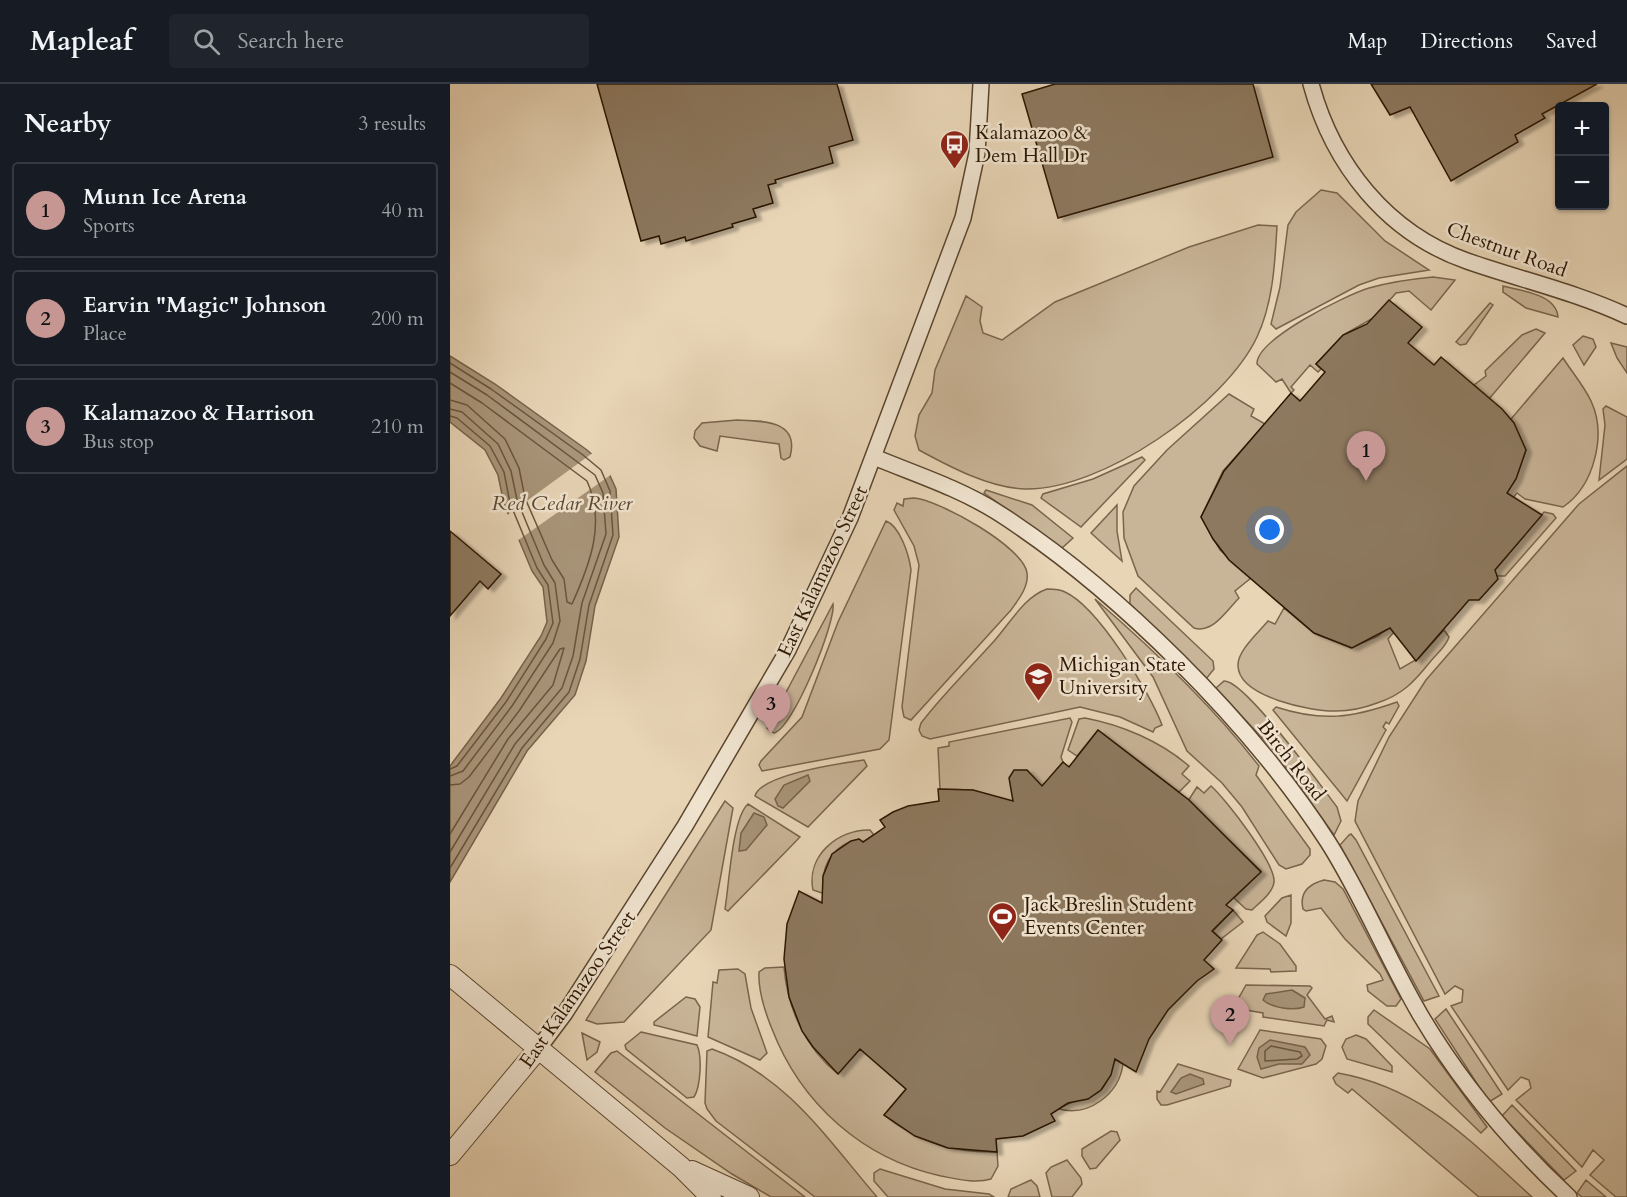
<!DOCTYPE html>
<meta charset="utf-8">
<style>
:root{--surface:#171b24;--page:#20242c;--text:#f1f3f6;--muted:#9ea1a6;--line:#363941;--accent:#c59692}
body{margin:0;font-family:Cardo,serif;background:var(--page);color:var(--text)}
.controls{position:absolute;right:18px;top:18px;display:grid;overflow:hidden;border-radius:6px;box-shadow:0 2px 4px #0004}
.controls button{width:54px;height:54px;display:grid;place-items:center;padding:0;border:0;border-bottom:2px solid var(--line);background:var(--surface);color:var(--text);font:30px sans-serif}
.you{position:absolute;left:820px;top:446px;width:21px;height:21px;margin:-15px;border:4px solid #fff;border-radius:50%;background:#1a73e8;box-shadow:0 0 0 9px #1a73e833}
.badge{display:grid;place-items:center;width:39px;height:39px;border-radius:50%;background:var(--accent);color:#111;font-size:20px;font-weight:700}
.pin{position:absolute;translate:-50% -50px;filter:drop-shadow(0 2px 3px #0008)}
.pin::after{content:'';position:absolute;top:32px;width:21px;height:18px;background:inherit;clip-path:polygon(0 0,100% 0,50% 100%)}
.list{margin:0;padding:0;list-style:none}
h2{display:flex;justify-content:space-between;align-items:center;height:78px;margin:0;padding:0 24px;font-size:26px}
h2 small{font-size:20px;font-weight:400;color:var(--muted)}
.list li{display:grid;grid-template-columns:39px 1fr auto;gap:18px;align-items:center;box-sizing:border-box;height:96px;margin:0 12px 12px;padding:0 12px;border:2px solid var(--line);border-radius:6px}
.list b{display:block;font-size:22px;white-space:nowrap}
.list p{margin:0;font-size:20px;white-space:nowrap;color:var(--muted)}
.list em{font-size:20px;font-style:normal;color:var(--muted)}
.icon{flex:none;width:33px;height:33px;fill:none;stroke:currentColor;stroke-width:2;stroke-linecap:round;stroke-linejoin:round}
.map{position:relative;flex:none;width:1177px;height:1113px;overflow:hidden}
header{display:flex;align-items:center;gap:36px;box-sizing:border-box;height:84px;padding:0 30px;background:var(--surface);border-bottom:2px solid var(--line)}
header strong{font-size:28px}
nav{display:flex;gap:33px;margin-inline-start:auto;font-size:21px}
.search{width:420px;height:54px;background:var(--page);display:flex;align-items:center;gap:15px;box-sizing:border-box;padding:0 21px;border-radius:6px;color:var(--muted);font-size:22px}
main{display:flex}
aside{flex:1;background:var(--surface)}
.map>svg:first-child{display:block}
.green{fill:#c8b497;stroke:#7a644c;stroke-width:1.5}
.water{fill:#a89478;stroke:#766148;stroke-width:1.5}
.pier{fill:#e8d5b6}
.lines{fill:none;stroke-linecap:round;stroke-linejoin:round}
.shore{stroke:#6a543c;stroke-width:1.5}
.building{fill:#8d795f;stroke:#2b1500;stroke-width:1.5;filter:url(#shadow)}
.minor-casing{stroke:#5a452e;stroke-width:18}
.tertiary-casing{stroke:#5a452e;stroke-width:22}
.minor{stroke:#f0e4d0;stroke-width:15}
.tertiary{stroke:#f0e4d0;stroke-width:20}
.labels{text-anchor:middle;stroke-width:5;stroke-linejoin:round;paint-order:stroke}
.poi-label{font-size:20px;fill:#2b1500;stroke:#f0e4d0;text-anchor:start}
.street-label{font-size:20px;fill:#2b1500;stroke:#f0e4d0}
.water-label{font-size:21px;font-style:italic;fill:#5d4830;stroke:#f0e4d0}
</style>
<header>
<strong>Mapleaf</strong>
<div class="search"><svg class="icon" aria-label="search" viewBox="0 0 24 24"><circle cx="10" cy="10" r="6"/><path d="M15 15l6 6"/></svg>Search here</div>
<nav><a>Map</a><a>Directions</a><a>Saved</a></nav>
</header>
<main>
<aside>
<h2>Nearby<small>3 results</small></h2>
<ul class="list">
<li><span class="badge">1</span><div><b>Munn Ice Arena</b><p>Sports</p></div><em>40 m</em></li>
<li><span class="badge">2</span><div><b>Earvin &quot;Magic&quot; Johnson</b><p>Place</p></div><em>200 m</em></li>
<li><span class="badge">3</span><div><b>Kalamazoo &amp; Harrison</b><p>Bus stop</p></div><em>210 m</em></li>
</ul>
</aside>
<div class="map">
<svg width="1177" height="1113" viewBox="0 0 1177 1113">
<defs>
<filter id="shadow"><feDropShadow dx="5.5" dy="3" stdDeviation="1.5" flood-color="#0004"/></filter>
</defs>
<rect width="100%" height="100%" fill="#e8d5b6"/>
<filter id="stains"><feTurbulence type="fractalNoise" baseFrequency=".00333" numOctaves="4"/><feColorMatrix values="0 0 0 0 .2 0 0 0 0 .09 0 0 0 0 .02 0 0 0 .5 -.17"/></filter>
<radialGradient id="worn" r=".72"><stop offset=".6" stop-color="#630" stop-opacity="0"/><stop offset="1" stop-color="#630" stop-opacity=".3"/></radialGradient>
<!-- green -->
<path class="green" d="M 871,106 L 887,109 L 935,157 L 979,186 L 929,194 L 909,201 L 826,245 L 821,240 L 830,203 L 838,141 L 846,128 Z
M 808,141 L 827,142 C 825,179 823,219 807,253 C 775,321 651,407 575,405 C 540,404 500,383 469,366 L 465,352 L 469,331 L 482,309 L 485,286 L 516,212 L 532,223 L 530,237 L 533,249 L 552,256 L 605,218 L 739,163 Z
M 983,193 L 1005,196 L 981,226 L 959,207 L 946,209 L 925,233 L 893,251 L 866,280 L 871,285 L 868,288 L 860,281 L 841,303 L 844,306 L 841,309 L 832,295 L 826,298 L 807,280 C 806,255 896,211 919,204 C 940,198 962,195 983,193 Z
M 1053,202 C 1071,207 1106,210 1108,233 L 1076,224 L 1053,208 Z
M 1040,219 L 1043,221 L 1016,260 L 1010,261 L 1006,258 Z
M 1086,245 L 1095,249 L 1039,315 L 1024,301 L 1036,292 L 1035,287 L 1072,251 Z
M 1133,252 L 1143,255 L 1146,263 L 1134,281 L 1123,261 Z
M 1161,259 L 1177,263 L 1177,289 L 1167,274 Z
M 1113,274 C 1122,288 1134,302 1141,317 C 1157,351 1144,402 1113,423 L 1075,415 L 1067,409 L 1062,415 L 1055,409 L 1066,395 L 1076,366 L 1061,335 Z
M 779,310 L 804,325 L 801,332 L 815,340 L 773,387 L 751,433 L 770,466 L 801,494 L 785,507 L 789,514 C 777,526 763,550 744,544 L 688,492 L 674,454 L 673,428 L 684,402 L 717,366 Z
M 1156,322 L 1177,333 L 1177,375 L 1149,396 L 1155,341 L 1153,325 Z
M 287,336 C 313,337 350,336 340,373 L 334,376 L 331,374 L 329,360 L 270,352 L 267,367 L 250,362 L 244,354 L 245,347 L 252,339 Z
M 692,373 L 695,376 L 631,443 L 591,414 L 593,410 L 643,395 Z
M 1177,382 L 1177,1113 L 1166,1113 L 1140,1091 L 1154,1076 L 1143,1066 L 1132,1083 L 1066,1016 L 1081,1004 L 1079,996 L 1071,993 L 1058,1006 L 1001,922 L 1012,918 L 1013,906 L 1005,902 L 995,910 L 905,737 L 908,717 L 939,653 L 976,596 L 1129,420 Z
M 536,406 L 582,421 L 623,454 L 612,464 L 534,409 Z
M 464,414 C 489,416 574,463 577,489 C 579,503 568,516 561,526 L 461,636 L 454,633 L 452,623 L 469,481 L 464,462 L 444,426 L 447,419 L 453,422 L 454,415 Z
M 667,421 L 667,447 L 672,477 L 641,449 Z
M 1094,428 L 1103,430 L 1106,434 L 1055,492 L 1047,492 L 1044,487 Z
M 436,437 C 450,442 459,471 461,486 L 439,656 L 430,665 L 312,687 L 309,681 L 311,677 L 352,633 L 388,538 Z
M 686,504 L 763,577 L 764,585 L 756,595 L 680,520 L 680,511 Z
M 597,505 C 604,505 610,505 615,508 C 648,523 699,607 712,641 L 705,644 L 703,648 L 670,633 L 630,623 L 480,655 L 472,652 L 469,646 L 471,639 C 494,609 520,584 545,556 C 561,538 574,513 597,505 Z
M 645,515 C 704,566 761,620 809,682 L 806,691 L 860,765 L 860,771 L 852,780 L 836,785 L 829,781 L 792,723 L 772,699 L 737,667 L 703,593 Z
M 383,520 C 386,538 343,645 324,649 L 317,644 Z
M 834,524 L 864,549 L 901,564 L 928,552 L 940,543 L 944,548 L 938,555 L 950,585 L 969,574 L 994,546 L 999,553 C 996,563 986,570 980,578 C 964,598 952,611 927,619 C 914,624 900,627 886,627 C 862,628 789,613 788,582 C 787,567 809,548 818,537 L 825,540 Z
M 774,597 C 794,595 871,702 887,723 L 891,737 L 884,751 L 825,668 L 766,604 Z
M 947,618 L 949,622 L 939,640 L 936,638 L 933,643 L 936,646 L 897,717 L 823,626 L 826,623 C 872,638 902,634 947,618 Z
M 620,634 L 622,638 L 611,673 L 613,678 L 584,713 L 567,720 L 523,706 L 490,705 L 488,664 L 499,662 L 499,658 Z
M 635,634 C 672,641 710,657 739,682 L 732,690 L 740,697 L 729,708 L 648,646 L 627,672 L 618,666 L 629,635 Z
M 414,676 L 417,682 L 358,743 L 305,712 C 311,690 393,679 414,676 Z
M 761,702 C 775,714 826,780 824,798 C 823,809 809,819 802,826 L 796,825 L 784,814 L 811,787 L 738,717 L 747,703 L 754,709 Z
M 275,717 L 283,724 L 261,846 L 174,938 L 147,940 L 136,936 Z
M 298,720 L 350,753 L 278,827 L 275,825 C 279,802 282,734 298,720 Z
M 420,746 L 424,751 L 413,758 L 409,755 C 387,760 373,776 373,799 L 375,802 L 372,809 L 363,806 C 356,772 388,745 420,746 Z
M 899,751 L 901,750 L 906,756 L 989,912 L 974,917 L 890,761 Z
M 874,796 L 885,798 L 893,805 L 951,915 L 946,922 L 937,922 L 918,907 L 917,901 L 933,896 L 930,890 L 895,855 L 871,824 L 856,827 L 853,825 C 849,808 859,800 874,796 Z
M 841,811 L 841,839 L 836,852 L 817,838 L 815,832 L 832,814 Z
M 783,826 L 793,838 L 771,855 L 763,847 Z
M 813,848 L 830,860 L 846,882 L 846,887 L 821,888 L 820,885 L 786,884 L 807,851 Z
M 334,883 C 337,924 356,965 388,990 L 410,965 L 456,1005 L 434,1031 C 468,1058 503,1069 547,1068 L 548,1082 L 541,1095 C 525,1100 507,1095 491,1092 C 413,1075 351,1020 322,945 C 315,928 308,907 309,888 L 315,884 Z
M 288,885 L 295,890 L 301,924 L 317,969 L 310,976 L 258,953 L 263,898 L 267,899 L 269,886 Z
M 796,901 L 860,902 L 862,904 L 857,911 L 875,935 L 882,932 L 884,938 L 877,936 L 874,942 L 813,933 L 813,929 L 783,924 Z
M 236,913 L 245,915 L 250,923 L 247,952 L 204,941 L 204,938 Z
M 996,925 L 1052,1010 L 1039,1018 L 985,935 Z
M 924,926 L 980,965 L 1037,1043 L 1031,1049 L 918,940 L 918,933 Z
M 810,946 L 871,955 L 876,962 L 872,975 L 866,980 L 813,994 L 788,985 Z
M 191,948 L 247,961 C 252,972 251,1002 244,1013 L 237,1014 L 176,965 L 175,961 Z
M 132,949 L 150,958 L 147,968 L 137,976 Z
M 906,951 L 916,955 L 942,982 L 942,988 L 897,975 L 892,963 L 896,955 Z
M 262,965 C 336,991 378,1056 427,1113 L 365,1113 L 266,1037 L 257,1025 L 255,1019 L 257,967 Z
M 167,967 L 355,1113 L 321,1113 L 282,1090 L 215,1044 L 145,988 L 161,969 Z
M 663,974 L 673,980 C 669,1010 639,1033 609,1025 C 638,1006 656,1022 663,974 Z
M 728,980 L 781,996 L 780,1002 L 717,1021 L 711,1021 L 707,1015 L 707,1007 L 710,1008 Z
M 888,989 C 973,1004 1021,1058 1082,1113 L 1029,1113 L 902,1005 L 898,1009 L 886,1000 L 883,994 Z
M 1062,1021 L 1126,1087 L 1114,1096 L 1052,1032 Z
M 661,1047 L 667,1048 L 670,1056 L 646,1084 L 640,1085 L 632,1072 L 632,1065 Z
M 617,1076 L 631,1094 L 632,1100 L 622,1113 L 602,1113 L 596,1089 L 601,1083 Z
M 430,1085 L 495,1105 L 539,1110 L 544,1113 L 438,1113 L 424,1097 L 424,1089 Z
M 581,1096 L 587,1102 L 590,1113 L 558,1113 L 561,1105 Z
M 1136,1096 L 1156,1113 L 1132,1113 L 1127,1109 Z"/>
<!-- water -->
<path class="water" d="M 0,272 L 45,300 L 137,366 L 156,383 L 166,405 L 169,453 L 145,522 L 136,577 L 125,611 L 77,667 L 0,798 L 0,682 L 51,614 L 91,552 L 97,538 L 93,503 L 82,487 L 54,420 L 48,391 L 35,366 L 0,338 Z
M 358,691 L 360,697 L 333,724 L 328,722 L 325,715 L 334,701 Z
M 304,729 L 314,733 L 317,741 L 296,766 L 289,767 L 291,749 Z
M 842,906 L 855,914 L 854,923 C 843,927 822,924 813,916 L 816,910 Z
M 820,956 L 855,963 L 860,971 L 852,980 L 829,980 L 811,985 L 807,973 L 809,964 Z
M 740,990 L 753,995 L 754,1000 L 726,1010 L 721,1008 L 731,994 Z"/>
<!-- pier -->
<path class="pier" d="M 144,368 L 158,381 L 162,390 L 67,457 L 56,432 Z"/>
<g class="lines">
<!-- shore -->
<path class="shore" d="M 0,279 L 41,305 L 133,371 L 151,386 L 160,407 L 163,451 L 139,521 L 130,575 L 119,608 L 72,664 L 0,784
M 0,288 L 37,311 L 145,391 L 153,409 L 156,450 L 132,519 L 123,572 L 112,604 L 65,660 L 0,768
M 0,299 L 32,319 L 137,397 C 156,439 140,480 122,520 L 117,518 L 114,495 L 102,476 L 75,414 L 69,384 L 55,355 L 17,321 L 0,316
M 0,325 L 12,328 L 48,360 L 61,387 L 67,416 L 94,481 L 105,499 L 110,537 L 103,559 L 62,622 L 13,687 L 0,692
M 0,332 L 7,334 L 40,362 L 54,388 L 60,419 L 87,484 L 98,501 L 103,539 L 96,555 L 56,618 L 7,682 L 0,685
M 0,701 L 10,700 L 19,693 L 69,627 L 110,565 L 114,564 L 103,601 L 58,655 L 0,750
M 821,962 L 850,968 L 852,972 L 847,975 L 815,977 L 815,967 Z"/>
</g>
<!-- building -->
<path class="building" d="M 147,0 L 387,0 L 403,56 L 379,63 L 383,79 L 325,96 L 326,99 L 318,101 L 323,119 L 303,125 L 306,133 L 282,140 L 283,143 L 236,157 L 235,153 L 211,160 L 209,152 L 191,157 Z
M 605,0 L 803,0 L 823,73 L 608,134 L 572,10 Z
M 921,0 L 1147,0 L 1092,30 L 1095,34 L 1065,51 L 1068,58 L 1001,97 L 960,23 L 940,31 Z
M 939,216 L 972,243 L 958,259 L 984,281 L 991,273 L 1052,325 L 1064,339 L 1076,366 L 1066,395 L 1057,409 L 1092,431 L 1045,486 L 1048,495 L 1029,516 L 1019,516 L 966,577 L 940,544 L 902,564 L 864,549 L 779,476 L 763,455 L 751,433 L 774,387 L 841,309 L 850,317 L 875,288 L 866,280 L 893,251 L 917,240 Z
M 0,447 L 51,490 L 38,505 L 30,497 L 0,532 Z
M 648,646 L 739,716 L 811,788 L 776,821 L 783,826 L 762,847 L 772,856 L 754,876 L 764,885 L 747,897 L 718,926 L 699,955 L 686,988 L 665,975 L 661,991 L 651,1006 L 638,1015 L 618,1019 L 601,1030 L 605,1037 L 573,1052 L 546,1055 L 547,1068 L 498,1064 L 465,1052 L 434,1031 L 456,1005 L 410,965 L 388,990 L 363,963 L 352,947 L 339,913 L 334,875 L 337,840 L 349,807 L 372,819 L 373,792 L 382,770 L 401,757 L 409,755 L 413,758 L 435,743 L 430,736 L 443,728 L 458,722 L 489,717 L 488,705 L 523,706 L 563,717 L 559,694 L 564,686 L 577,686 L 592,702 L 613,678 L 619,683 Z"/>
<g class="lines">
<defs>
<path id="minor" d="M 861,0 C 883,81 937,149 1017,177 C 1071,196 1126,208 1177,232
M 424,373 C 465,390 509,404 547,428 C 666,504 801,639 878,758 C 913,813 938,876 971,932 C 1012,1001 1061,1059 1119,1113
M 88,965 L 115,929 L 235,742 L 338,566 L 400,434 L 513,134 L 527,69 L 531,0"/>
<path id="tertiary" d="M 0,891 L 231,1083 L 261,1113
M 0,1071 L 88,965
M 242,1087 L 299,1113"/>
</defs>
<!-- minor casing -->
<use href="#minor" class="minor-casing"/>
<!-- tertiary casing -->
<use href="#tertiary" class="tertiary-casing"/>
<!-- minor -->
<use href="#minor" class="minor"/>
<!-- tertiary -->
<use href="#tertiary" class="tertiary"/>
</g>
<!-- icons -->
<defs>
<symbol id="bus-pin" viewBox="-11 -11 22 30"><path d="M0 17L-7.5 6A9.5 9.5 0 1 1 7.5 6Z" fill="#8f2418" stroke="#f0e4d0"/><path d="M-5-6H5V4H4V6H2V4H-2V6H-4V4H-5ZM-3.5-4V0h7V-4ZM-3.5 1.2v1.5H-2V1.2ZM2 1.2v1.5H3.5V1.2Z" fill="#fff"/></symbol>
<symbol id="university-pin" viewBox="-11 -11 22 30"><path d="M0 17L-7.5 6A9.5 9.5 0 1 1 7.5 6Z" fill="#8f2418" stroke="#f0e4d0"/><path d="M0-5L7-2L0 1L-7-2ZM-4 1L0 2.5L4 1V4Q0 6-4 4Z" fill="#fff"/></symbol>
<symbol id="stadium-pin" viewBox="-11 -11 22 30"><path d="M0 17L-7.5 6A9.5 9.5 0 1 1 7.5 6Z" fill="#8f2418" stroke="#f0e4d0"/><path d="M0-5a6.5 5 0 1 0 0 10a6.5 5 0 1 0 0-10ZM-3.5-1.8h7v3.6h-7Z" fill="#fff"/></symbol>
</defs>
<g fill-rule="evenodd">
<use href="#bus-pin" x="488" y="44" width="33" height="45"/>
<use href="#university-pin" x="572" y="576" width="33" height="45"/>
<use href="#stadium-pin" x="536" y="816" width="33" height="45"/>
</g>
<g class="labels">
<!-- poi labels -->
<g class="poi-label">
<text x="525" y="55">Kalamazoo &amp;<tspan x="525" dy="23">Dem Hall Dr</tspan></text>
<text x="609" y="587">Michigan State<tspan x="609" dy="23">University</tspan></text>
<text x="574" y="827">Jack Breslin Student<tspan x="574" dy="23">Events Center</tspan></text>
</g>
<!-- street labels -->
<g class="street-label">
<text transform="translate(1057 165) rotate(20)" y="7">Chestnut Road</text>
<text transform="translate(372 487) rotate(-65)" y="7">East Kalamazoo Street</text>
<text transform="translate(842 676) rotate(52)" y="7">Birch Road</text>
<text transform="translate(127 905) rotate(-55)" y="7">East Kalamazoo Street</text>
</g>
<!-- water labels -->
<g class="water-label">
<text x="112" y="426">Red Cedar River</text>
</g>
</g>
<rect width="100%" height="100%" filter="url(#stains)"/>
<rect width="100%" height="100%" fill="url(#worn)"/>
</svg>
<div class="controls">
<button>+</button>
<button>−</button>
</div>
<div class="you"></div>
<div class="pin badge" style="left:916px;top:397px">1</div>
<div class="pin badge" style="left:780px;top:961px">2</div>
<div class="pin badge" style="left:321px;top:650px">3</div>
</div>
</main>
